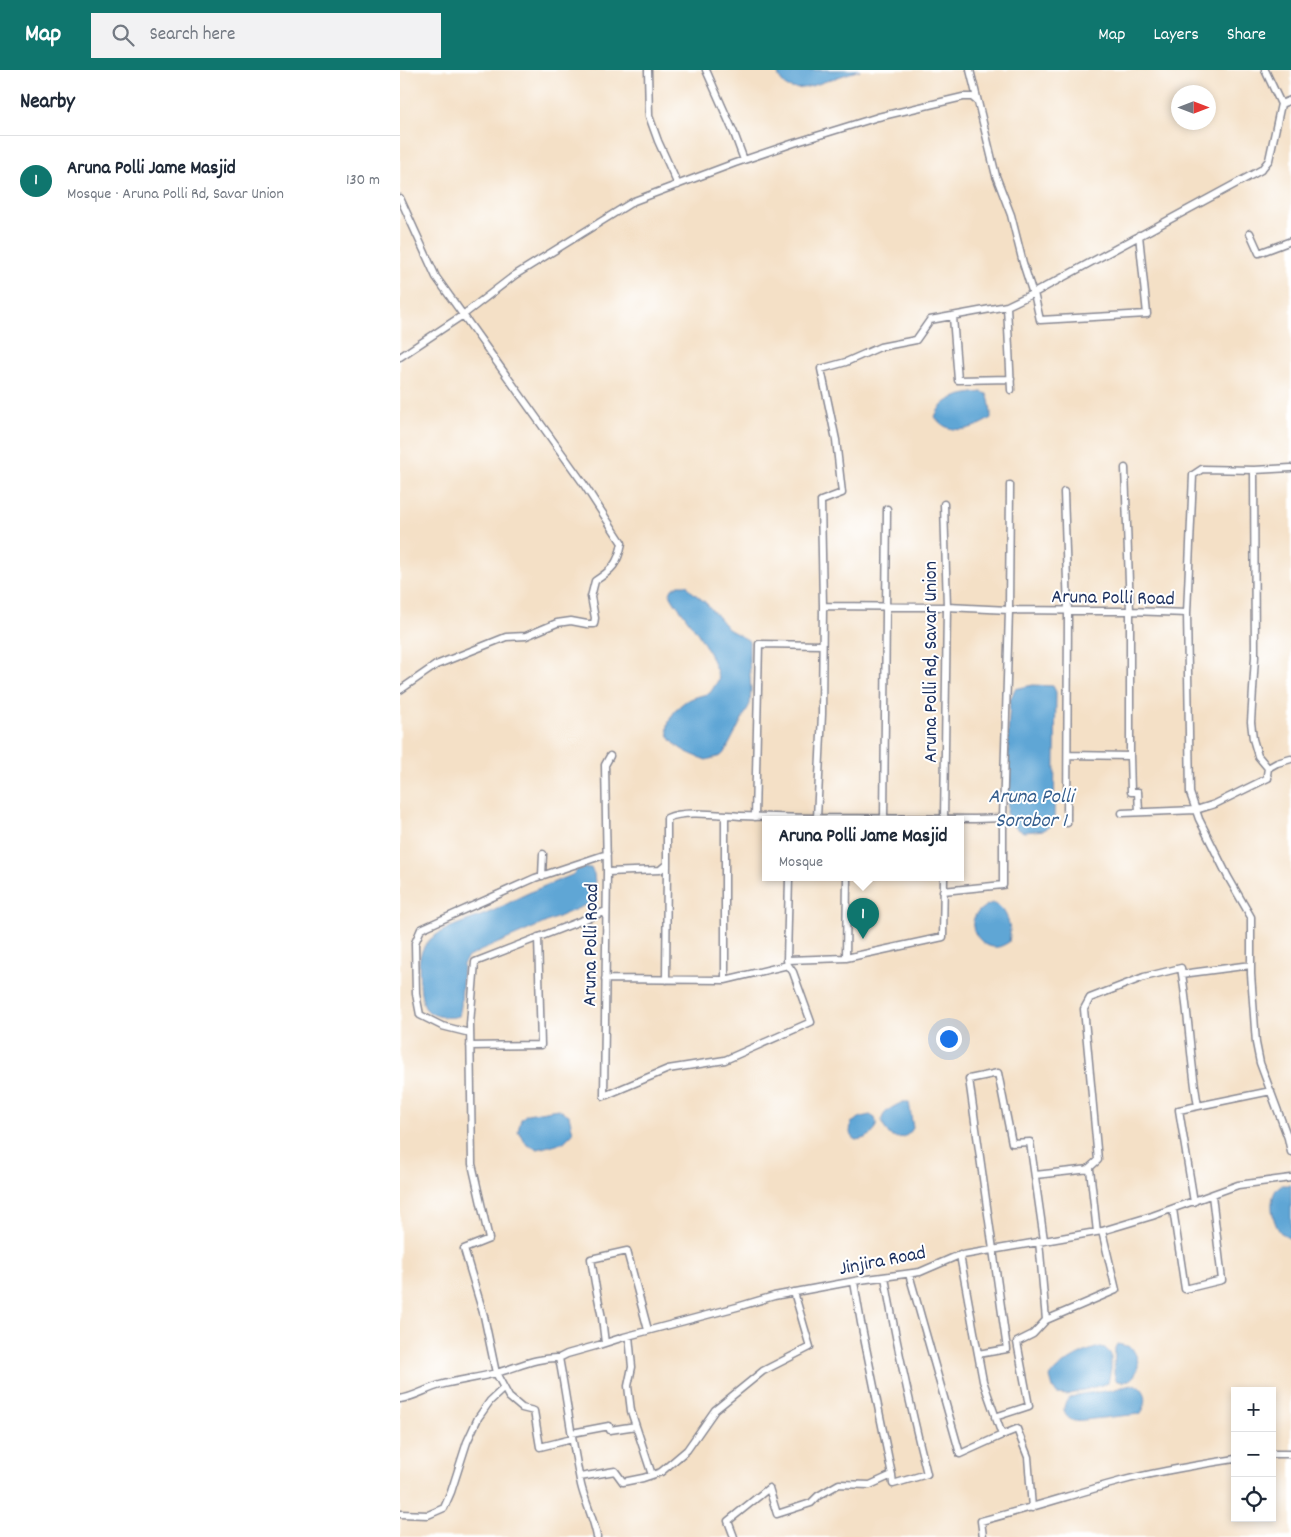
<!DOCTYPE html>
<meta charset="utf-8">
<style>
:root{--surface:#fff;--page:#f2f2f3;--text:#1f2937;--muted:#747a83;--line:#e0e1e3;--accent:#0f766e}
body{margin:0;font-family:Dekko,sans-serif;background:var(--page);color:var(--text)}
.controls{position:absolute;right:15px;bottom:15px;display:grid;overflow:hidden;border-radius:0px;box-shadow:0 2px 8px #0003}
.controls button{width:45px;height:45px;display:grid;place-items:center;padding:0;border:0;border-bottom:1px solid var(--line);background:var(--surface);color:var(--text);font:25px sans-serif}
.compass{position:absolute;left:771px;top:15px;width:45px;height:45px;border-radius:50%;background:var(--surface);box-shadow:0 2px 8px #0003;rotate:90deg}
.you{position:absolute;left:548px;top:968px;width:18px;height:18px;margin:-12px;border:4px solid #fff;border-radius:50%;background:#1a73e8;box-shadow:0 0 0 8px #1a73e833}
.badge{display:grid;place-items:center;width:32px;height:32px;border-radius:50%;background:var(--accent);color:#fff;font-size:16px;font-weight:700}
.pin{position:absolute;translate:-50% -41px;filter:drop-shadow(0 1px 2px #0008)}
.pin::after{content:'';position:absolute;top:26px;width:18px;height:15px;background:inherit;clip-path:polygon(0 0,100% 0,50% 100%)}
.popup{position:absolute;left:362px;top:746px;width:202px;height:65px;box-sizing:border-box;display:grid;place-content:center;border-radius:0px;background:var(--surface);filter:drop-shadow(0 1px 4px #0005);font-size:16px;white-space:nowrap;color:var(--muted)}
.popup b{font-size:19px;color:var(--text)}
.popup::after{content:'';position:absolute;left:50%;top:100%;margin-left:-10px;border:10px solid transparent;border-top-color:var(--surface)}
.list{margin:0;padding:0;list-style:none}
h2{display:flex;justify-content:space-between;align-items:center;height:65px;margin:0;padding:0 20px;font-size:21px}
h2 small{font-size:16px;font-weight:400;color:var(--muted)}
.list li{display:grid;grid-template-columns:32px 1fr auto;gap:15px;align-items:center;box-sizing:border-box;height:90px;padding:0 20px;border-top:1px solid var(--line)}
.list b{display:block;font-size:19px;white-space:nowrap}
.list p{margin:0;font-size:16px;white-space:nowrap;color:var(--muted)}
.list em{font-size:16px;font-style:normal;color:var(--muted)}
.icon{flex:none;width:28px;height:28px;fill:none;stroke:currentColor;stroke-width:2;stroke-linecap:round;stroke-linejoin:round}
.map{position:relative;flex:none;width:891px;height:1467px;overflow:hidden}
header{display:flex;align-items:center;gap:30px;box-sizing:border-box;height:70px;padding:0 25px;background:var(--accent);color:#fff}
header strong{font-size:24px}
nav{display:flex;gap:28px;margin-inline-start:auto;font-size:18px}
.search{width:350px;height:45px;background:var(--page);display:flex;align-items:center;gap:12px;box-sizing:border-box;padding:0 18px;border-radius:0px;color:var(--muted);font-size:19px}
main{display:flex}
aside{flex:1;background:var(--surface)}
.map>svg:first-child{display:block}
.water{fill:#5ea6d5;stroke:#3c6a9a}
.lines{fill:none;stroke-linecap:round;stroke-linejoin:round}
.minor-casing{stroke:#888892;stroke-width:9}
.minor{stroke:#fff;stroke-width:6}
.labels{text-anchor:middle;stroke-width:4;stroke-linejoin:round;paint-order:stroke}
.street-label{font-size:20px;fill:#1b2f5e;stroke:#fff}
.water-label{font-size:21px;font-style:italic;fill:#365f8e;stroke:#fff}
</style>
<header>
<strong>Map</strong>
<div class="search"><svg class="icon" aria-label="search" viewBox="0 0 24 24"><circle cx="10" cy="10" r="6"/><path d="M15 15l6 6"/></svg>Search here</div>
<nav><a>Map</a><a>Layers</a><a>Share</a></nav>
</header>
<main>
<aside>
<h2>Nearby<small></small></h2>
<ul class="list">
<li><span class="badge">1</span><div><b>Aruna Polli Jame Masjid</b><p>Mosque · Aruna Polli Rd, Savar Union</p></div><em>130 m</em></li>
</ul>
</aside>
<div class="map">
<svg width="891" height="1467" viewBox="0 0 891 1467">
<rect width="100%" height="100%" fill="#fff"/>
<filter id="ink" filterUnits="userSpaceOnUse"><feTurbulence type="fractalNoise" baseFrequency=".02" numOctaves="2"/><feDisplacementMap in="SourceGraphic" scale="10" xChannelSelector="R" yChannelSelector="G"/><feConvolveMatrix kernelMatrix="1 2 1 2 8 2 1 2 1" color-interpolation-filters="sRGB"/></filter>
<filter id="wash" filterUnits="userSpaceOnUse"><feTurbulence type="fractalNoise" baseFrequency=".0096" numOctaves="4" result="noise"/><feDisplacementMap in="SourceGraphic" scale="20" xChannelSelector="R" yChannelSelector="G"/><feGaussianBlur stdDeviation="1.12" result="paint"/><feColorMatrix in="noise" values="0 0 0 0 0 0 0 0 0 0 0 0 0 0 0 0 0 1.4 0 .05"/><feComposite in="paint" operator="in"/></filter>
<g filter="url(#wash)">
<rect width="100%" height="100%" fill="#f4e0c6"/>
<!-- water -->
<path class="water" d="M 377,0 L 460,0 C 446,4 432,9 418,14 C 399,20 382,24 377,0 Z
M 582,322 L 587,324 C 590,332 591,339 591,348 C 573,360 549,367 535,347 C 542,327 563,324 582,322 Z
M 279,515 L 287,515 L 290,520 L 306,533 L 328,559 L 348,570 L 349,572 L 349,590 L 351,620 L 350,634 L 325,682 L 321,686 L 306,690 C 295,686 276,679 270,668 C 262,655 276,636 288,630 C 295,627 303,625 310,623 L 319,609 C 313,587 302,568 288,550 C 282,541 275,534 270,524 L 272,519 Z
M 633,615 L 653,616 L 656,622 L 654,749 L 652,755 L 644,760 L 624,762 L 617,759 L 612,754 L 607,744 L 609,709 L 608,665 L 610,630 L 615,619 Z
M 185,798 L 191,798 L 194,804 L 197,830 L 188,834 L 80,881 L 68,887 L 63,894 L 61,936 L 59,946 C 50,949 32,947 26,939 C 20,932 18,896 20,887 C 21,881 27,871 32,868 C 50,854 74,850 95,840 C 104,836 113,830 122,826 C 138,818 155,812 172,805 L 177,800 Z
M 592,833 C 608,837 612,859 609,872 C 604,875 599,878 594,877 C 583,877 571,862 573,852 C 574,842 585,836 592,833 Z
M 503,1032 L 509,1032 L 513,1058 C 508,1067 501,1069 492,1067 C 473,1048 484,1041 503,1032 Z
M 158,1039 L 169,1045 L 173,1063 L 164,1072 L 138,1079 L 127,1075 L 118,1061 L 121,1049 L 127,1044 Z
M 470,1045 L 475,1048 C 480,1062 468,1069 455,1070 L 450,1063 L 451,1053 L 461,1047 Z
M 881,1115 L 891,1115 L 891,1169 C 887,1167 884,1166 881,1163 C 871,1151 867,1124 881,1115 Z
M 717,1274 L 731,1277 C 735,1282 737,1287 738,1293 C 739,1305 727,1316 716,1310 L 714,1303 L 715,1278 Z
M 700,1277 L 705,1278 L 711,1284 L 711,1298 L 708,1313 L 667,1325 L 657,1324 L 653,1318 L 650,1307 C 657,1295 685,1280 700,1277 Z
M 732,1315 C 748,1316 749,1334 740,1344 L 674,1351 C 669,1349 665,1346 664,1340 C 663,1321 693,1324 706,1321 C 715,1320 723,1316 732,1315 Z"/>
</g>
<g filter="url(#ink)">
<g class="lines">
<defs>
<path id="minor" d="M 248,0 L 249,46 L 258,71 L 278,115
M 306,0 L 334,63 L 344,90
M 570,0 L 578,32
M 865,0 L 881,34
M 0,128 L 36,207 L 183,413 L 222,473 C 218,494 212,500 195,511 L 191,527 L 195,548 L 194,554 L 187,554 L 171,551 L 157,553 L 126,566 L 106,567 L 36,595 L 0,620
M 850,163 L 859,183 L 891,171
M 634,223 L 640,250 L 747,244 L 739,165
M 607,236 L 611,320
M 553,247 L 558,310 L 611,309
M 0,287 L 63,245 L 115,205 L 234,131 L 335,93 L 394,73 L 478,47 L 563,27 L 572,27 L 578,32 L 596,106 L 611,145 L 623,193 L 633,224
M 854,400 L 855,587 L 851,652 L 853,669 L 858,686 L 868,698
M 664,422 L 668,541 L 667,753
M 423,536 L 421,431 L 442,423 L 436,370 L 421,299 L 446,292 L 480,277 L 516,270 L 530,250 L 607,236 L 634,223 L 861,100 L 869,90 L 881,34 L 891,30
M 787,543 L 790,723 L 799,749 L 828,807 L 851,847 L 851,904 L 856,973 L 860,993 L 888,1068 L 891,1082
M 668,685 L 730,686 L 730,541 L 725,398
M 730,686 L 731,722 L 738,722 L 739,742
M 722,743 L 796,740 L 815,734 L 868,708 L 867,705 L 868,698 L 877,693 L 891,689
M 355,747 L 359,574 L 422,575
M 417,748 L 575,749 L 603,748 L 609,540 L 610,415
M 484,749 L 487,439
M 544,750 L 547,537 L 544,434
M 207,802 L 205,695 L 210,686
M 142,806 L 143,784
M 543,821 L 603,815 L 603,748
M 446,888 L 543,867 L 544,808
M 387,890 L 446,888 L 447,808
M 388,895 L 393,902 L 411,952 L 325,990 L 268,999 L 204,1026 L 207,802 L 260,800 L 267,794 L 267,748 C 284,740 320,745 340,746 C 365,747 391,748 417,748 L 422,644 L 423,536 L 547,537 L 609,540 L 730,541 L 787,543 L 793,405 L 802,399 L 854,400 L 891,398
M 782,904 L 851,895
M 205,909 L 325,910 L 388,895 L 387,890 L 389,808
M 266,910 L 267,794
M 325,910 L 325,745
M 70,963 L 42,956 L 20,945 L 16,924 L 15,873 L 21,859 L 135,808 L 207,784
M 70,976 L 141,975 L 138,867
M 688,1099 L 698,1090 L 684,939 L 690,928 L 744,907 L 781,898 C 789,944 790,991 798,1036 L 871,1021
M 635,1105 L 690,1099 L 697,1162
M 794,1132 L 779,1040 L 798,1036
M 773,1139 L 785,1219 L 822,1210 L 812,1125
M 639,1171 L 646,1250 L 716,1220 L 702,1161
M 560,1185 L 578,1284
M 509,1204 L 560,1384 L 602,1365
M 485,1207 C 496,1274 511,1339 527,1404 L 493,1414 L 492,1405
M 229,1266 L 232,1297 L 228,1316 L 231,1341 L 252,1405
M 205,1273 L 202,1248 L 195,1213 L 191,1189 L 227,1181 L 248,1260
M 0,1329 C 14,1327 26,1319 40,1315 C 58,1310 78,1308 96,1303 C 118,1297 137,1287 159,1288
M 595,1347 L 629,1336 L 617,1272 L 633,1264 L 646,1250
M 172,1363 L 209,1356 L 210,1360 L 236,1356
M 172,1369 L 140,1377 L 134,1341 L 122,1338 L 109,1327 L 96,1303 L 84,1246 L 64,1179 L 89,1169 L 72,1094 L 70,954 L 75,892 L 206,841
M 872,1384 L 891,1384
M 180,1407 L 215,1401 L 223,1412 L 243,1408 L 261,1402 L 287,1380 L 315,1340 L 363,1301 L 410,1277 L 394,1222
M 632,1438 L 628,1387 L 617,1359 L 602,1365 L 583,1311 L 578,1284 L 607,1279 L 569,1009 L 598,1003 L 612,1073 L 630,1072 L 644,1170
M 0,1444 L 28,1445 L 44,1438 L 51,1422 L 67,1372 L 78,1348 L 90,1331 L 104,1318
M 197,1467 C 194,1449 185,1432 181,1415 C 172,1373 167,1330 159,1288 L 167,1284 L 199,1275 L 224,1267 L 337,1237 L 374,1226 L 460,1210 L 520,1202 L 557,1186 L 702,1161 L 752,1146 L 838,1115 L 891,1108
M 334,1467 L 328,1451 L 369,1418 L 377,1444 L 411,1433 L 418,1426 L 439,1414 L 470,1415 L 492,1405 L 461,1253 L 454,1212
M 583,1467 L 581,1451 C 628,1439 674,1424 721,1411 C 758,1401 797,1395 835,1389"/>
</defs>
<!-- minor casing -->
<use href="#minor" class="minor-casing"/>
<!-- minor -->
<use href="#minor" class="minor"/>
</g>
</g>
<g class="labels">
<!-- street labels -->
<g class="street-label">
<text transform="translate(713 526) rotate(1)" y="7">Aruna Polli Road</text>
<text transform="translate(529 592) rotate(-90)" y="7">Aruna Polli Rd, Savar Union</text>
<text transform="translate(189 875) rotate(-89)" y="7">Aruna Polli Road</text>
<text transform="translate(482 1189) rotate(-11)" y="7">Jinjira Road</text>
</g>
<!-- water labels -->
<g class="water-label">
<text x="631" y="732">Aruna Polli<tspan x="631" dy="24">Sorobor 1</tspan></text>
</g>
</g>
</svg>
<div class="controls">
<button>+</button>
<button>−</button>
<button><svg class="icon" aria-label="locate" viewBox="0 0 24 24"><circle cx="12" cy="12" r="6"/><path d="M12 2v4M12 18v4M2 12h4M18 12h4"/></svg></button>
</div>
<svg class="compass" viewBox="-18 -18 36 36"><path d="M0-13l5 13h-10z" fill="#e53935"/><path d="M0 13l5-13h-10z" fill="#747a83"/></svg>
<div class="you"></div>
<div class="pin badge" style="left:463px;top:869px">1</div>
<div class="popup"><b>Aruna Polli Jame Masjid</b>Mosque</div>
</div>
</main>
